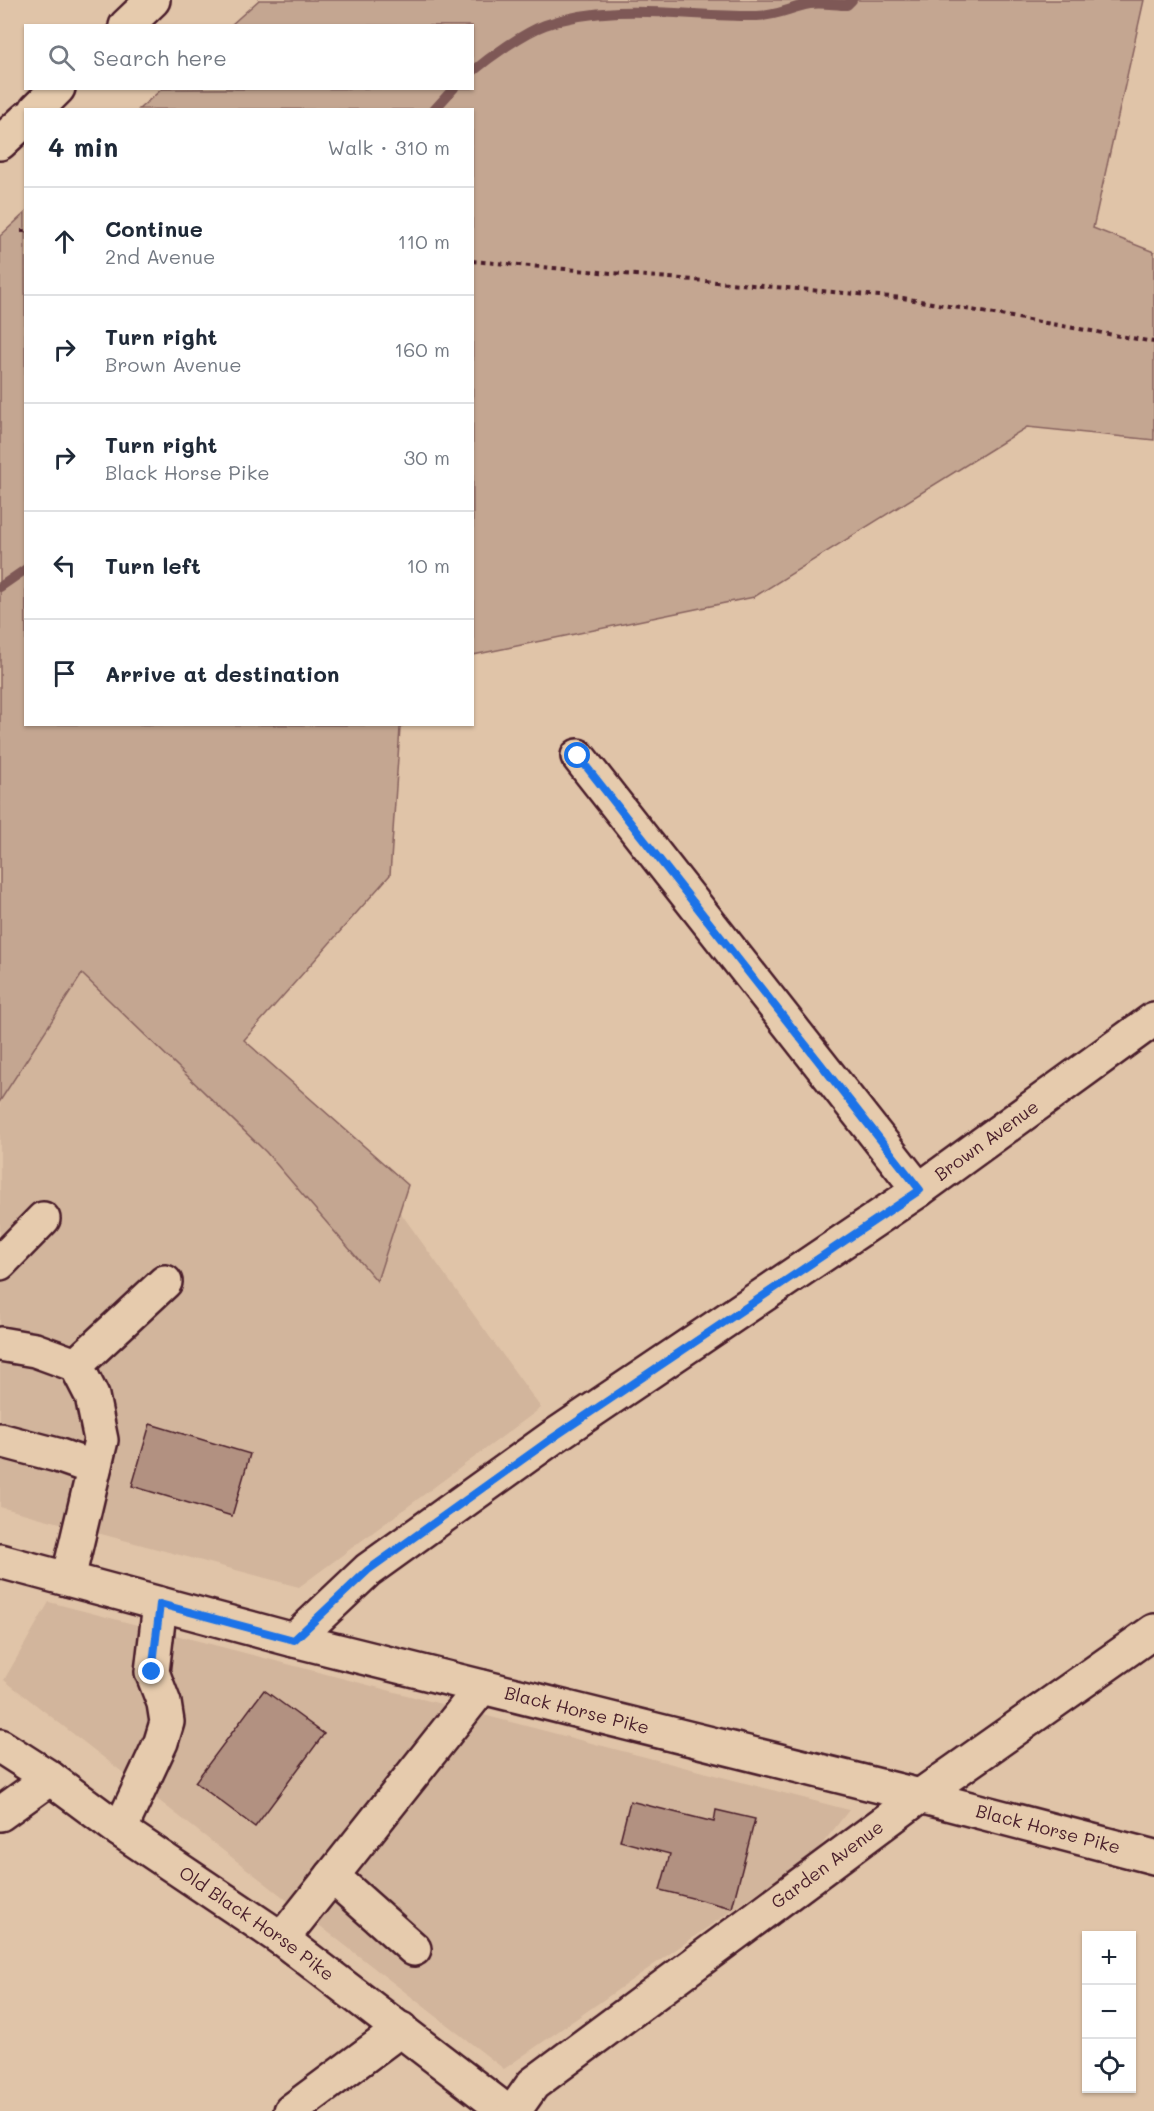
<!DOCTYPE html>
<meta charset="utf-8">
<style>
:root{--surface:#fff;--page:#f6f6f7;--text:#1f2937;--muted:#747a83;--line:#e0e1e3}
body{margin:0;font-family:Mali,sans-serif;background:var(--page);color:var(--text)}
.controls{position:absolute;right:18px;bottom:18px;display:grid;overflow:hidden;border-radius:0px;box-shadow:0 2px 4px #0004}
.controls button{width:54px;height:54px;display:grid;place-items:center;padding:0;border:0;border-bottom:2px solid var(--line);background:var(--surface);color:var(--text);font:30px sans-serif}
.stop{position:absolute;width:18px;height:18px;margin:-14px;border:4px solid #1a73e8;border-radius:50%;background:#fff}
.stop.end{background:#1a73e8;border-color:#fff;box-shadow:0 2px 6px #0008}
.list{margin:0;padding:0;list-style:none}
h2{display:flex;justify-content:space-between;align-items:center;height:78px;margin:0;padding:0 24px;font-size:26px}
h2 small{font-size:20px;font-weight:400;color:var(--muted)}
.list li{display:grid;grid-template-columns:39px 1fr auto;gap:18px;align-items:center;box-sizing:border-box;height:108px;padding:0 24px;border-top:2px solid var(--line)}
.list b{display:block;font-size:22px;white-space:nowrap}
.list p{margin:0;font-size:20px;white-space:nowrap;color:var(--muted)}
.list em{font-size:20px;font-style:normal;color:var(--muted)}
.icon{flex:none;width:33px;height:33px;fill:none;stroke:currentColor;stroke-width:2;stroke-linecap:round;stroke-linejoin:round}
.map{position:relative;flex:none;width:1154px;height:2111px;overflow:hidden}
.search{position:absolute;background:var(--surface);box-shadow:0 2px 4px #0004;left:24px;top:24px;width:450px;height:66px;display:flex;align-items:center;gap:15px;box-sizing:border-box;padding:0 21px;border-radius:0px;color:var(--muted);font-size:22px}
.panel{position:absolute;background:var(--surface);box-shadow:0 2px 4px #0004;left:24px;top:108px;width:450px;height:618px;border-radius:0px}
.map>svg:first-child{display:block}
.built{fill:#d2b59c}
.green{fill:#c4a691;stroke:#87625e;stroke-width:1.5}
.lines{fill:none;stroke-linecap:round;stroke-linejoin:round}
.stream{stroke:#7e5856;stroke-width:10}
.building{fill:#b29181;stroke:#4a1f2b;stroke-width:1.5}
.minor-casing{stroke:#4a1f2b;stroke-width:38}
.major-casing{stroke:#4a1f2b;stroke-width:38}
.highway-casing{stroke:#4a1f2b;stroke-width:38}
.path{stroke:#4a1f2b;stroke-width:4;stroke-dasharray:4.5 4.5;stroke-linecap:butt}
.minor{stroke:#e6cbad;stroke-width:33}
.major{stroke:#e6cbad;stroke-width:33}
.highway{stroke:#e6cbad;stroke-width:33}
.route{stroke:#1a73e8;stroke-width:8}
.labels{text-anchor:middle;stroke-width:6;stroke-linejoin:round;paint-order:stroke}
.street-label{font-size:18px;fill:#4a1f2b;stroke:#e6cbad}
</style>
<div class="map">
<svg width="1154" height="2111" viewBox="0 0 1154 2111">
<rect width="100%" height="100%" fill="#e0c4a8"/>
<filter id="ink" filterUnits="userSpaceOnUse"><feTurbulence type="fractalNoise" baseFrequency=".0167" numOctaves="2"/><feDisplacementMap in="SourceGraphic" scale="12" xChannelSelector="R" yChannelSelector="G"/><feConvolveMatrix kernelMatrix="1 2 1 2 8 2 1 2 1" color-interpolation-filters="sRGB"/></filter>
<g filter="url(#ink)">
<!-- built -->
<path class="built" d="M 81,974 L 266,1152 L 377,1280 L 400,1212 L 541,1408 L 299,1587 L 0,1507 L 0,1101 Z
M 49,1602 L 849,1810 L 816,1852 L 504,2069 L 4,1680 Z"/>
<!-- green -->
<path class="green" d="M 259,0 L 1144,0 L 1093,228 L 1154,252 L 1154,440 L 1027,427 L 754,597 L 473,655 L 472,110 L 139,109 L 162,89 L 472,88 L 472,26 L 231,25 Z
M 25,213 L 26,724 L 403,725 L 400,728 L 390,875 L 244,1040 L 408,1185 L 377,1281 L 266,1152 L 82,974 L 0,1101 L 0,236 Z"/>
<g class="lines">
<!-- stream -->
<path class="stream" d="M 472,72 C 490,57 523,33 545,25 C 612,1 687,17 757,16 C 778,16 791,7 810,4 C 822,2 835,5 847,5 L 852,0
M 434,110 L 454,88
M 0,587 L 26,569"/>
</g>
<!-- building -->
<path class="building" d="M 150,1424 L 250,1454 L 232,1516 L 132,1486 Z
M 264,1690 L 324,1734 L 255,1827 L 195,1782 Z
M 630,1801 L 714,1822 L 716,1810 L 755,1819 L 732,1908 L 660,1890 L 670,1854 L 620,1841 Z"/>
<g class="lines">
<defs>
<g id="minor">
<path d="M 578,756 L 919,1190"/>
<path d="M 0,1263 L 43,1219"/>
<path d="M 0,1344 L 35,1350 L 76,1365 L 92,1396 L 101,1440 L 68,1579"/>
<path d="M 76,1365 L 165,1282"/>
<path d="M 0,1440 L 57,1455 L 94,1468"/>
<path id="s1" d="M 294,1640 L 368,1570 L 553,1437 L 919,1190 L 1154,1019"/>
<path id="s2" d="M 0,1746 L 50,1778 L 120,1830 L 282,1939 L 506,2111"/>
<path d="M 0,1814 L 50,1778"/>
<path d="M 120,1830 L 161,1742 L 167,1722 L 164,1703 L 152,1672 L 160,1604"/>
<path d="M 332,1876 L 414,1949"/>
<path d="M 282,1939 L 482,1687"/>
<path d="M 291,2111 L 401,2029"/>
<path id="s3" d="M 514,2111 L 533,2084 L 920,1796 L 1154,1631"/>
</g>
<g id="major">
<path id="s4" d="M 0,1561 L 294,1640 L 920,1796 L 1154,1857"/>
</g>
<path id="highway" d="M 126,26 L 153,0
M 36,110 L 58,88
M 0,143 L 26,119"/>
</defs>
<!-- minor casing -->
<use href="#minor" class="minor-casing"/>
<!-- major casing -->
<use href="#major" class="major-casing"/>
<!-- highway casing -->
<use href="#highway" class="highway-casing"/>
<!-- path -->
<path class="path" d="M 21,231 L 26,231
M 472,261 L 903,298 L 1154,342"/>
<!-- minor -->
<use href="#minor" class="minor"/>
<!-- major -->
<use href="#major" class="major"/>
<!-- highway -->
<use href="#highway" class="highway"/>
</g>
</g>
<g class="lines" filter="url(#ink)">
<!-- route -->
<path class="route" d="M 152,1672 L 160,1604 L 294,1640 L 368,1570 L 554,1437 L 920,1190 L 578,756"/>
</g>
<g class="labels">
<!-- street labels -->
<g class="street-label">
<text dy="6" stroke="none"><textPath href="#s1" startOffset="855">Brown Avenue</textPath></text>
<text dy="6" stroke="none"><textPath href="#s4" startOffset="596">Black Horse Pike</textPath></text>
<text dy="6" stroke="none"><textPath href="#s4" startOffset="1082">Black Horse Pike</textPath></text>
<text dy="6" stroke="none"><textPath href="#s3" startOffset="400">Garden Avenue</textPath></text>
<text dy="6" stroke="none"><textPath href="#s2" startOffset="312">Old Black Horse Pike</textPath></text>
</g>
</g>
</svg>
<div class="controls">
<button>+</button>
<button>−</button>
<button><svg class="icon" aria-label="locate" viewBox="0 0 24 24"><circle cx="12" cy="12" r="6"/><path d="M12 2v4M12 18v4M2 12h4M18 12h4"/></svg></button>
</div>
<div class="stop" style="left:578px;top:756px"></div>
<div class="stop end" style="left:152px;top:1672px"></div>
<div class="search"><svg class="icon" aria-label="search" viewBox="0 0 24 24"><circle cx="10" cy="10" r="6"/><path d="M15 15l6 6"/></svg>Search here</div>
<section class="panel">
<h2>4 min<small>Walk · 310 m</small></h2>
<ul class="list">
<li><svg class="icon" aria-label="ahead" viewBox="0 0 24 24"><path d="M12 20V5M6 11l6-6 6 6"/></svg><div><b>Continue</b><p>2nd Avenue</p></div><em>110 m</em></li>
<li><svg class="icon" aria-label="right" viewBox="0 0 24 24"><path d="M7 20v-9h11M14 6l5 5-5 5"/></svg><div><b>Turn right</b><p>Brown Avenue</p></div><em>160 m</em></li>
<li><svg class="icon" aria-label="right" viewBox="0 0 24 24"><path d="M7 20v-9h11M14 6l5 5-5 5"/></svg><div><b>Turn right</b><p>Black Horse Pike</p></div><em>30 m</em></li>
<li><svg class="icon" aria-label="left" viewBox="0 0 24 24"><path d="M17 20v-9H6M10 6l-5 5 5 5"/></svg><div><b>Turn left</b></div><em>10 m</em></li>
<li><svg class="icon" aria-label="arrive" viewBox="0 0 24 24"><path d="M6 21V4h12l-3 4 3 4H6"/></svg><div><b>Arrive at destination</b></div></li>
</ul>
</section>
</div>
